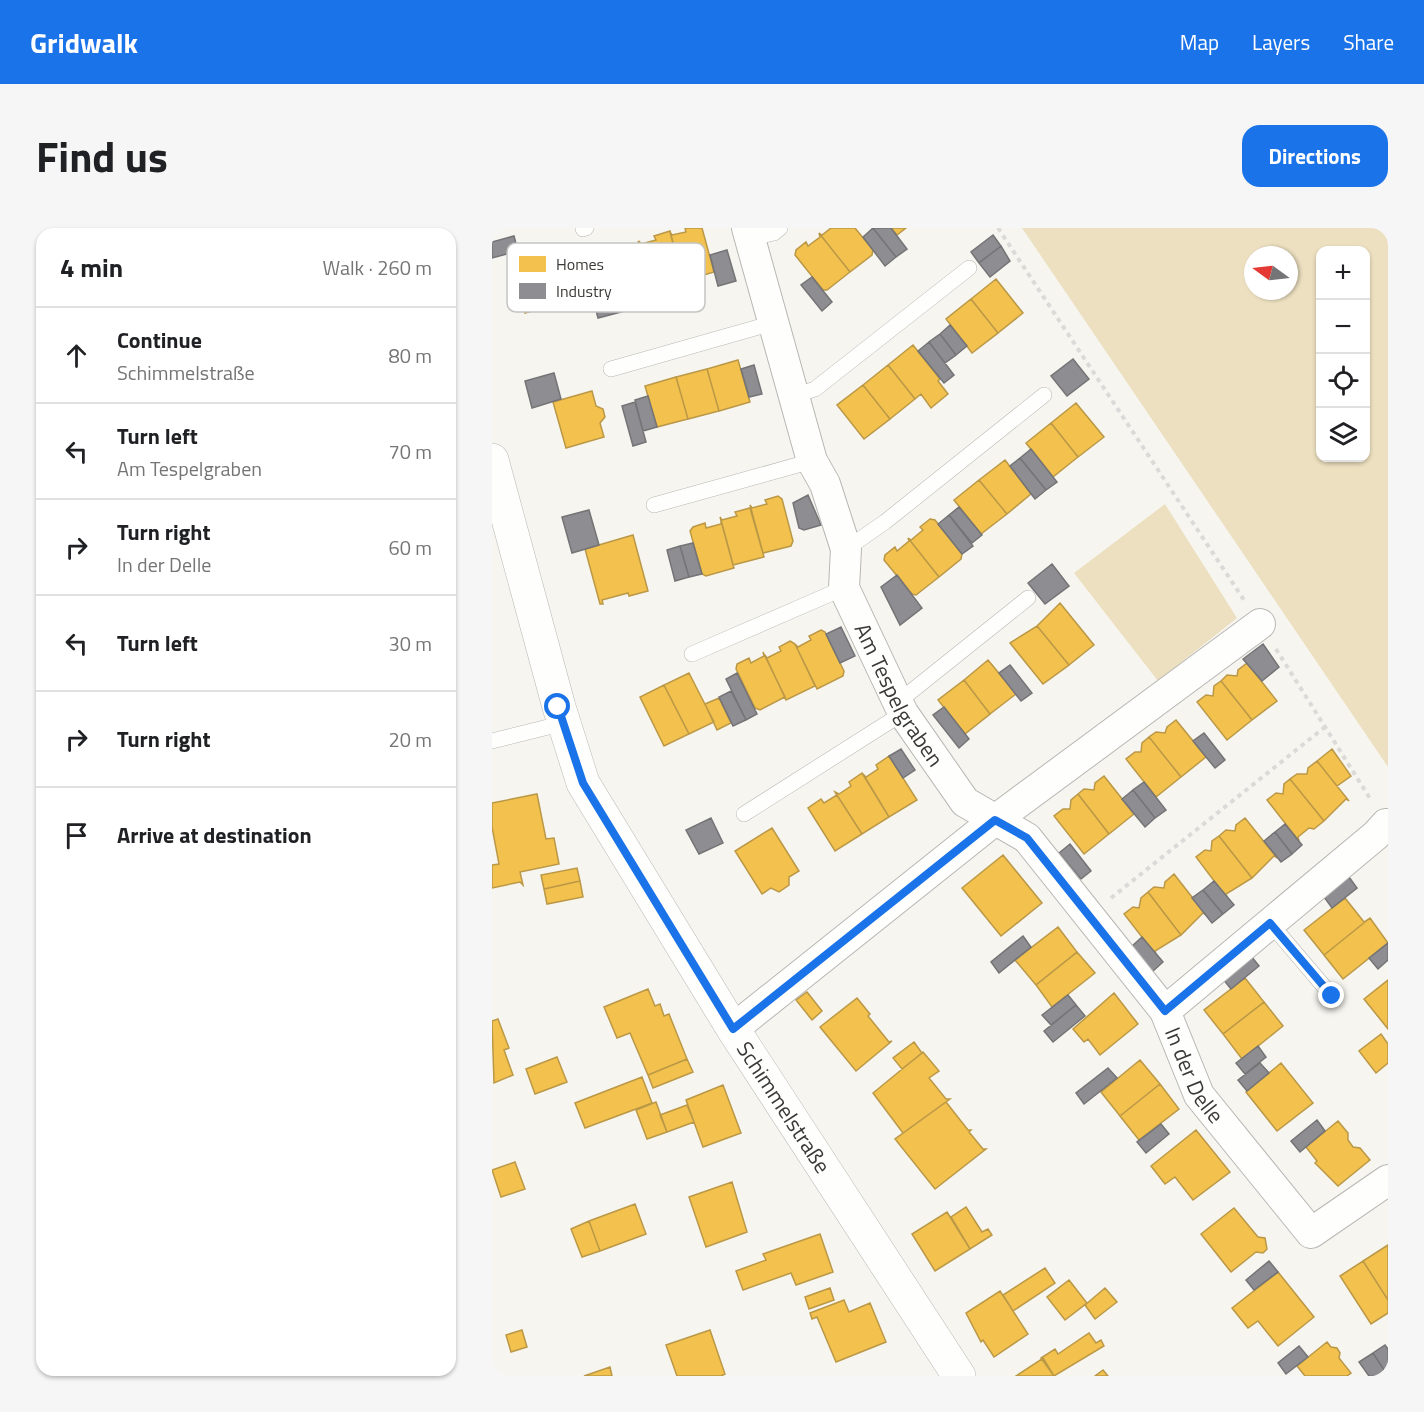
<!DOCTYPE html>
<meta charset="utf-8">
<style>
:root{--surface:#fff;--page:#f6f6f6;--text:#202124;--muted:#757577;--line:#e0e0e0;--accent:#1a73e8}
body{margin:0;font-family:"Titillium Web",sans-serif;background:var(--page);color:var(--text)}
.controls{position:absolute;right:18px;top:18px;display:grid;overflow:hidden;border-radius:12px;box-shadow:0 2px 4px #0004}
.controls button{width:54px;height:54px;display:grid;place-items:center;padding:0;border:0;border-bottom:2px solid var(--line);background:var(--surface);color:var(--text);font:30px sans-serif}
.compass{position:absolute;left:752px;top:18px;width:54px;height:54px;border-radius:50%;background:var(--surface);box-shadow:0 2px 4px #0004;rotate:285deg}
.stop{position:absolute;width:18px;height:18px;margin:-14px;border:4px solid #1a73e8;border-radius:50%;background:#fff}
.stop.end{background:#1a73e8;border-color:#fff;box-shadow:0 2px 6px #0008}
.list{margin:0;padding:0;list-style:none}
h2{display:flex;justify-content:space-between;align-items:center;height:78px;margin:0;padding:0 24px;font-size:26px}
h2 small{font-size:20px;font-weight:400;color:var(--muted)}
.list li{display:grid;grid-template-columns:39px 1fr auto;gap:18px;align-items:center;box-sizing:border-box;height:96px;padding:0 24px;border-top:2px solid var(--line)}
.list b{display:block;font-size:22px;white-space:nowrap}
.list p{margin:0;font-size:20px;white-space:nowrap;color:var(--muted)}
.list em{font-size:20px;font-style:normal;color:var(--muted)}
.icon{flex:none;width:33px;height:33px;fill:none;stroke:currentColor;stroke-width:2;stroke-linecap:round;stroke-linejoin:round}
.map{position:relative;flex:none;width:896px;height:1148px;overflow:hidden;border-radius:18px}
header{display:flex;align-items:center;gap:36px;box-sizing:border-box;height:84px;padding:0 30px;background:var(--accent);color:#fff}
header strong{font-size:28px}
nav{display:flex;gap:33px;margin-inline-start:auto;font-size:21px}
.intro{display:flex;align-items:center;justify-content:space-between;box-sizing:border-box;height:144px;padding:0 36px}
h1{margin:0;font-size:42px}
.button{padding:15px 27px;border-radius:18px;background:var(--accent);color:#fff;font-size:21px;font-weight:700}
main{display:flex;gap:36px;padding:0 36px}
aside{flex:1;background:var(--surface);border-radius:18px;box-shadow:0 2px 4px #0004}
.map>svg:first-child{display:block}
.green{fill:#ede0c0;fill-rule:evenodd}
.homes{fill:#f2c14e;stroke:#bb9846;stroke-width:1.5}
.industry{fill:#8d8d92;stroke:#747476;stroke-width:1.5}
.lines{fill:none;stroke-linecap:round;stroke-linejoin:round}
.service-casing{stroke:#b9b7b4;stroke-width:16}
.minor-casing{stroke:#b9b7b4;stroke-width:32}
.tertiary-casing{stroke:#b9b7b4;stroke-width:34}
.path{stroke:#dbdad8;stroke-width:4;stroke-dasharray:4.5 4.5;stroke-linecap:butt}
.service{stroke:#fefefd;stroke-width:15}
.minor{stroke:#fefefd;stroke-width:30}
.tertiary{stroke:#fefefd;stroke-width:33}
.route{stroke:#1a73e8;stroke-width:8}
.labels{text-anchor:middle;stroke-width:6;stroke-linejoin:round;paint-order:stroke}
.street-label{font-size:22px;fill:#3b3935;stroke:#fff}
.key{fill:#fff;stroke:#c4c4c2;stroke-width:1.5}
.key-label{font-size:16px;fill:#3b3935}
</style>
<header>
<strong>Gridwalk</strong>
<nav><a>Map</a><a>Layers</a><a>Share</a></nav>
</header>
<div class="intro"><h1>Find us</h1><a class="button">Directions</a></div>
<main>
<aside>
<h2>4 min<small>Walk · 260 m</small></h2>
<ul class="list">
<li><svg class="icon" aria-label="ahead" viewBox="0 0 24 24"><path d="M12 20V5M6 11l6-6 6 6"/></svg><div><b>Continue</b><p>Schimmelstraße</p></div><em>80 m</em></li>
<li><svg class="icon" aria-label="left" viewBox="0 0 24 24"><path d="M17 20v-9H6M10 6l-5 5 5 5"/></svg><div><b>Turn left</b><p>Am Tespelgraben</p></div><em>70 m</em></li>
<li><svg class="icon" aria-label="right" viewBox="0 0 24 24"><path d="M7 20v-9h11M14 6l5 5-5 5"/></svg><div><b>Turn right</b><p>In der Delle</p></div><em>60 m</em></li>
<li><svg class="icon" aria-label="left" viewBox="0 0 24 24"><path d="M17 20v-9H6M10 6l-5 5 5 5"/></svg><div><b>Turn left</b></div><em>30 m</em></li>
<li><svg class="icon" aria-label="right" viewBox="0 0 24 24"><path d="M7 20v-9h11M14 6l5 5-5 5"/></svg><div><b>Turn right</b></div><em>20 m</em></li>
<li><svg class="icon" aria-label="arrive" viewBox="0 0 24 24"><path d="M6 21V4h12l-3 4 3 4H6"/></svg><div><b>Arrive at destination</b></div></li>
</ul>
</aside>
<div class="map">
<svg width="896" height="1148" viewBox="0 0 896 1148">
<rect width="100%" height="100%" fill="#f6f5f0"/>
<!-- green -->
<path class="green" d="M 530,0 L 896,0 L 896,539 ZM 828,22 L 874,22 L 874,230 L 828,230 ZM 761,27 L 797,27 L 797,63 L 761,63 Z
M 673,276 L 745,390 L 666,453 L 582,345 Z"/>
<!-- homes -->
<path class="homes" d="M 193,0 L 210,0 L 222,44 L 191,53 L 178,4 L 180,7 L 194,4 Z
M 339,0 L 363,0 L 381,22 L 380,27 L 358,44 L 327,5 L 330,7 Z
M 399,0 L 414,0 L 405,7 Z
M 178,3 L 191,53 L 160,61 L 147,13 L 149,16 L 164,12 L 162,8 Z
M 327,5 L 358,44 L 335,62 L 331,62 L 303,27 L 304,22 L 314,14 L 316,18 L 328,9 Z
M 146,13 L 160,61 L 129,69 L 116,20 L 131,16 L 132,21 L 147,16 Z
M 58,27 L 71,74 L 33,85 L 21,37 Z
M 504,51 L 531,85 L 506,105 L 479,71 Z
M 479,71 L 506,105 L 480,125 L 454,91 Z
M 421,117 L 448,151 L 446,153 L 456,166 L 439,180 L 429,166 L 423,171 L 396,137 Z
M 246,132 L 258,174 L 227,183 L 215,141 Z
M 396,137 L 423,171 L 398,191 L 371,157 Z
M 215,141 L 227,183 L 196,191 L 184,149 Z
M 184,149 L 196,191 L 165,199 L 153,158 Z
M 371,157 L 398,191 L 372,211 L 345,177 Z
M 100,163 L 104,178 L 111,181 L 113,189 L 108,195 L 112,209 L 74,220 L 61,174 Z
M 584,175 L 612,209 L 586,229 L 559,195 Z
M 559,195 L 586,229 L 561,249 L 534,215 Z
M 513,232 L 539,266 L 515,286 L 487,252 Z
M 487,252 L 515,286 L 489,306 L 462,272 Z
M 286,268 L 290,271 L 301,313 L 299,318 L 271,325 L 258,277 L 260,280 L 275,276 L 273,272 Z
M 258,280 L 272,329 L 241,337 L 228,289 L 230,292 L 245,288 L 243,284 Z
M 438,291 L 443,292 L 470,326 L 469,331 L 447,349 L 416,310 L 419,312 L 431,302 L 428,299 Z
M 229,292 L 242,340 L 214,348 L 210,346 L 198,303 L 201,299 L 213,295 L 214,300 L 229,296 Z
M 141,307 L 156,363 L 137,368 L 136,365 L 110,372 L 111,376 L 108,376 L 93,321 Z
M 416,310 L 447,349 L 424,367 L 420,366 L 392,332 L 393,327 L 403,319 L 405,323 L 417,313 Z
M 568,375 L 602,417 L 577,437 L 545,398 Z
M 545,398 L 577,437 L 551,456 L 518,415 Z
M 329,402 L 333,404 L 352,443 L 351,448 L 325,461 L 303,416 L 306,419 L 319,412 L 317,408 Z
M 298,413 L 303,416 L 323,458 L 294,472 L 273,427 L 275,430 L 289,423 L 287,419 Z
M 271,424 L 293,469 L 268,482 L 263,480 L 244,441 L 245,436 L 257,430 L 259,435 L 272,428 Z
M 496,432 L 524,466 L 498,486 L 472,452 Z
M 755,435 L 785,473 L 760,492 L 729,453 L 735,447 L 745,448 L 746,442 Z
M 197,445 L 222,494 L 197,506 L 172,457 Z
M 472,452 L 498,486 L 473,506 L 446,472 Z
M 729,453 L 760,492 L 735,512 L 705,474 L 714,467 L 721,468 L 722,458 Z
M 172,457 L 197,506 L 172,518 L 148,469 Z
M 227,470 L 239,495 L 225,502 L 213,476 Z
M 684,492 L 714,529 L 689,549 L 657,509 L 664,504 L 673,505 L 675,499 Z
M 657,509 L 689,549 L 664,569 L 634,531 L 643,524 L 649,524 L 650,515 Z
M 840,521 L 859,548 L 845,558 L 825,533 Z
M 397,528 L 425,572 L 397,589 L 371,546 L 374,549 L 386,541 L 384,537 Z
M 825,533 L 857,573 L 854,571 L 832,593 L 798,551 L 805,546 L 815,546 L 816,540 Z
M 370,545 L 397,589 L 370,606 L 343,564 L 347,566 L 359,558 L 357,554 Z
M 612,548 L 642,586 L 617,606 L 586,566 L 592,561 L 602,562 L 603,555 Z
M 798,551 L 832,593 L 822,601 L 817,600 L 806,609 L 807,613 L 775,572 L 784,565 L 791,566 L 792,556 Z
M 343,564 L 370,606 L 343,623 L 316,580 L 329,571 L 332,575 L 345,567 Z
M 45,566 L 54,611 L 62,610 L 67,636 L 28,644 L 31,657 L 28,654 L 0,660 L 0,637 L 7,636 L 0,599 L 0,575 Z
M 586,566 L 617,606 L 592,626 L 562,588 L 571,581 L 578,581 L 579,572 Z
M 753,590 L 785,630 L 782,628 L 760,650 L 727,608 L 734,602 L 743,603 L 744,597 Z
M 280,600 L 307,643 L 297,649 L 297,657 L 287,664 L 279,660 L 270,666 L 243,623 Z
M 727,608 L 760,650 L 734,666 L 735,670 L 704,629 L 713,622 L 719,623 L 720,613 Z
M 511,627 L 550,675 L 509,708 L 470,660 Z
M 85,640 L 88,653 L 52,661 L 49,647 Z
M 682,646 L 714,687 L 711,685 L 689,707 L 656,664 L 662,659 L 672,660 L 673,654 Z
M 88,653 L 91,669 L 55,676 L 52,661 Z
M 656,664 L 689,707 L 663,723 L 664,727 L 632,686 L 641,679 L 647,680 L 649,670 Z
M 853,670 L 872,694 L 878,690 L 832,727 L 812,702 Z
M 878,690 L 896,715 L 851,751 L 832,727 Z
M 566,699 L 585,724 L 544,757 L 523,732 Z
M 585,724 L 603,745 L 560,779 L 544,757 Z
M 753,750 L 772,774 L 731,806 L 712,782 Z
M 896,752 L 896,801 L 872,771 Z
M 156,761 L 163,778 L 168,776 L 172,788 L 177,786 L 195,831 L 156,847 L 138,805 L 125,810 L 112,779 Z
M 315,764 L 330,783 L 320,792 L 304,772 Z
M 622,765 L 646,796 L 608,827 L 596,811 L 592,814 L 581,801 Z
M 365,770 L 378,786 L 376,788 L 397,814 L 400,813 L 364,843 L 328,799 Z
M 772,774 L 791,798 L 750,831 L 731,806 Z
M 6,791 L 17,820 L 12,822 L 21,847 L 2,855 L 0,793 Z
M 889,806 L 896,816 L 896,835 L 884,845 L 867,823 Z
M 422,814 L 430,825 L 410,841 L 401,830 Z
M 431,824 L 447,843 L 437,850 L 454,871 L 458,871 L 411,905 L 381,865 Z
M 65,829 L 75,854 L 43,866 L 34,841 Z
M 195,831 L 201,844 L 161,860 L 156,847 Z
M 648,832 L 668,856 L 628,888 L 609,864 Z
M 789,835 L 821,875 L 785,903 L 754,864 Z
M 150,849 L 160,875 L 93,900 L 83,875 Z
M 668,856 L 687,881 L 647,912 L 628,888 Z
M 231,857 L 249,905 L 211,919 L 194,872 Z
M 164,874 L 175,904 L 155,911 L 144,882 Z
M 454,874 L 476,902 L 479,902 L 477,904 L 491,921 L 494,921 L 443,961 L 403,911 Z
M 195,877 L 202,894 L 175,904 L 168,887 Z
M 846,893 L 856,905 L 856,912 L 861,919 L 868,920 L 878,932 L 846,958 L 823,935 L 825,933 L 814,919 Z
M 704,902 L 738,944 L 701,972 L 683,949 L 673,956 L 659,938 Z
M 23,934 L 33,961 L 9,969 L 0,942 Z
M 240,954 L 255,1004 L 214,1019 L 197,969 Z
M 143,976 L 154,1006 L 108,1023 L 97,993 Z
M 474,979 L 490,1004 L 496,1001 L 500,1007 L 478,1021 L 459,989 Z
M 742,980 L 766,1009 L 773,1010 L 775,1021 L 771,1025 L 764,1024 L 739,1044 L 709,1006 Z
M 455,984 L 478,1021 L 443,1043 L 420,1006 Z
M 97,993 L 108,1023 L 90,1029 L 79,1001 Z
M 328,1006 L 341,1044 L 304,1057 L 299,1045 L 251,1062 L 244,1043 L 274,1032 L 271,1026 Z
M 896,1017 L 896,1072 L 871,1033 Z
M 871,1033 L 896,1072 L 896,1085 L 879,1096 L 848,1048 Z
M 553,1040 L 563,1055 L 521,1083 L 511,1067 Z
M 786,1044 L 822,1089 L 786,1118 L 766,1093 L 756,1100 L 740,1080 Z
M 577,1052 L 595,1075 L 573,1092 L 555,1069 Z
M 338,1060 L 342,1072 L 317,1081 L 313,1069 Z
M 613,1060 L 625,1074 L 603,1091 L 593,1077 Z
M 508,1063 L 536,1106 L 502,1129 L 491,1112 L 489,1114 L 474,1085 Z
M 352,1072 L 357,1084 L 378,1075 L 394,1114 L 344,1134 L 325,1089 L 320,1091 L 318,1085 Z
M 30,1102 L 35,1119 L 19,1124 L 14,1107 Z
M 218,1102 L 233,1146 L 229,1148 L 185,1148 L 174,1117 Z
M 597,1105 L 604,1115 L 609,1112 L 612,1118 L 562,1148 L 549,1130 L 563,1121 L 566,1126 Z
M 835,1114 L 839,1119 L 845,1120 L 848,1125 L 847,1130 L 859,1145 L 855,1148 L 813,1148 L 805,1138 Z
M 551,1130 L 562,1148 L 524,1148 L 550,1131 Z
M 118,1139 L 120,1148 L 92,1148 Z
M 611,1142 L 616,1148 L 603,1148 Z"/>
<!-- industry -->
<path class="industry" d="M 381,0 L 404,29 L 393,38 L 371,9 Z
M 381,0 L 399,0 L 415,21 L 404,29 Z
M 501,7 L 509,18 L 487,35 L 479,24 Z
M 22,8 L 26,23 L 0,30 L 0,14 Z
M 509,18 L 518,33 L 498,49 L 487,35 Z
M 235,22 L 244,53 L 226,58 L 218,27 Z
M 320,49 L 340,74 L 330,83 L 309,57 Z
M 124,52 L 133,83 L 106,90 L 98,59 Z
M 458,97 L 475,118 L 464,127 L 448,106 Z
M 448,106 L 464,127 L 453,135 L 437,114 Z
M 437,114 L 462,147 L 452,155 L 426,123 Z
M 581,131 L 597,151 L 575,168 L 559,148 Z
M 262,137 L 270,166 L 257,169 L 249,141 Z
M 62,145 L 69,171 L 40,180 L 33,153 Z
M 156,168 L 165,199 L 151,203 L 143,172 Z
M 143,174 L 154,214 L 141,218 L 130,178 Z
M 539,221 L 565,254 L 554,262 L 528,230 Z
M 528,230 L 554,262 L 543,271 L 518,238 Z
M 316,267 L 329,297 L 312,302 L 307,300 L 301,275 Z
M 467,279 L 490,307 L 480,315 L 457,287 Z
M 97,282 L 107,317 L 80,325 L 70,289 Z
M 457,287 L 481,318 L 470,326 L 446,296 Z
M 201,315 L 210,346 L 197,349 L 188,318 Z
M 188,318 L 197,349 L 183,353 L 175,322 Z
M 560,336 L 577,358 L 553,376 L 536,355 Z
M 405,347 L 430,380 L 408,397 L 389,359 Z
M 349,399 L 363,428 L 348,435 L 334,406 Z
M 771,416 L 787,439 L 770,453 L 751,431 Z
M 518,437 L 540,465 L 529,473 L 507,445 Z
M 245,445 L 265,486 L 254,492 L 234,451 Z
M 239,463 L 254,492 L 241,498 L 227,469 Z
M 452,479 L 477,511 L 467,520 L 441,487 Z
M 712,505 L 733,532 L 723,540 L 701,513 Z
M 409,521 L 423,542 L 411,550 L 397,528 Z
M 652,554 L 674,582 L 663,590 L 641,562 Z
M 641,562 L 663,590 L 653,599 L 630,571 Z
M 219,590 L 231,615 L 207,626 L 194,602 Z
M 793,596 L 810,617 L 800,626 L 783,604 Z
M 783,604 L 800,626 L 789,634 L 772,613 Z
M 578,616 L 599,643 L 589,651 L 567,625 Z
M 857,649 L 865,660 L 840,680 L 832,669 Z
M 722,653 L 742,677 L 731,686 L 711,662 Z
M 711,662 L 731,686 L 720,695 L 700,670 Z
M 531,708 L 539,719 L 507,745 L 499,734 Z
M 650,709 L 671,734 L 660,744 L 640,718 Z
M 896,715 L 896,732 L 886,741 L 877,730 Z
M 759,728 L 767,738 L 739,761 L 730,750 Z
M 576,767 L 584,777 L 559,797 L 550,787 Z
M 584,777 L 593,788 L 561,814 L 552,803 Z
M 766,818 L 774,829 L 753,846 L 744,835 Z
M 768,835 L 777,845 L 755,863 L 746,852 Z
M 616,840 L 625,850 L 592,876 L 584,865 Z
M 825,892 L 833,903 L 808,924 L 799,913 Z
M 669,896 L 677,906 L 654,925 L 645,914 Z
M 777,1033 L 786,1044 L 762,1062 L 754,1052 Z
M 893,1117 L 896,1121 L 896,1148 L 881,1125 Z
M 807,1118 L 816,1129 L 794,1146 L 786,1135 Z
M 881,1125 L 896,1148 L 877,1148 L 867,1134 Z"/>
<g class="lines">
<defs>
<path id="service" d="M 91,1 L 94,0
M 258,10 L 282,5 L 288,0
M 119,141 L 281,95
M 302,168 L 323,161 L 477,40
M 162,277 L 320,233
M 354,321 L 393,294 L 552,167
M 200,426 L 352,360
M 406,474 L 536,370
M 0,513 L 72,495
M 252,586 L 411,485
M 778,695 L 840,768"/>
<g id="minor">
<path id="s1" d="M 255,0 L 320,233 L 333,256 L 354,321 L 352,360 L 411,485 L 473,574 L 535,610 L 673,783 L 707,867 L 819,1005 L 896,952"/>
<path d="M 673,783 L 884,607 L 894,596"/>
<path d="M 241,801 L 503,592 L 768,396"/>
</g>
<g id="tertiary">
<path id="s2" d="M 0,232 L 67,479 L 91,555 L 241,801 L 467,1148"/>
</g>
</defs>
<!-- service casing -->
<use href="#service" class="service-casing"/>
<!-- minor casing -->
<use href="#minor" class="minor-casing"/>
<!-- tertiary casing -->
<use href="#tertiary" class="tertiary-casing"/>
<!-- path -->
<path class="path" d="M 506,0 L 752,372
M 784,421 L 879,572
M 619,670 L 833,499"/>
<!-- service -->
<use href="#service" class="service"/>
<!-- minor -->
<use href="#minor" class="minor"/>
<!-- tertiary -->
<use href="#tertiary" class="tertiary"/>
</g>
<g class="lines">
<!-- route -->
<path class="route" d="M 66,479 L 91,555 L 241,801 L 503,592 L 535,610 L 673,783 L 778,695 L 840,768"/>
</g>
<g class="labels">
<!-- street labels -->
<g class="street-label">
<text dy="8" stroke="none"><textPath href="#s1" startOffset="496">Am Tespelgraben</textPath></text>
<text dy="8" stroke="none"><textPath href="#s1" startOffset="986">In der Delle</textPath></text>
<text dy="8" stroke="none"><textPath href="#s2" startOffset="717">Schimmelstraße</textPath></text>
</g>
</g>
<!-- legend -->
<rect x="15" y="15" width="198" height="69" rx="9" class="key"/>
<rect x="27" y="28" width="27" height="16" fill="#f2c14e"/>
<rect x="27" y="55" width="27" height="16" fill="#8d8d92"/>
<g class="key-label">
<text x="64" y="42">Homes</text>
<text x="64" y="69">Industry</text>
</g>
</svg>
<div class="controls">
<button>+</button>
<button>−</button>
<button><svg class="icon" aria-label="locate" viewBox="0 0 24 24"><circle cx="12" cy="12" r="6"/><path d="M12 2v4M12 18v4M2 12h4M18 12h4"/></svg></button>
<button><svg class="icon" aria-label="layers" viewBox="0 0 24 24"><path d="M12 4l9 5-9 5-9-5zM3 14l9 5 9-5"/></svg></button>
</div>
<svg class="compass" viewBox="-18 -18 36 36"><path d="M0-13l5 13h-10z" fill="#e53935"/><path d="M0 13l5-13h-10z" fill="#757577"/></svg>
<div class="stop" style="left:66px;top:479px"></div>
<div class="stop end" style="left:840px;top:768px"></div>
</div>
</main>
